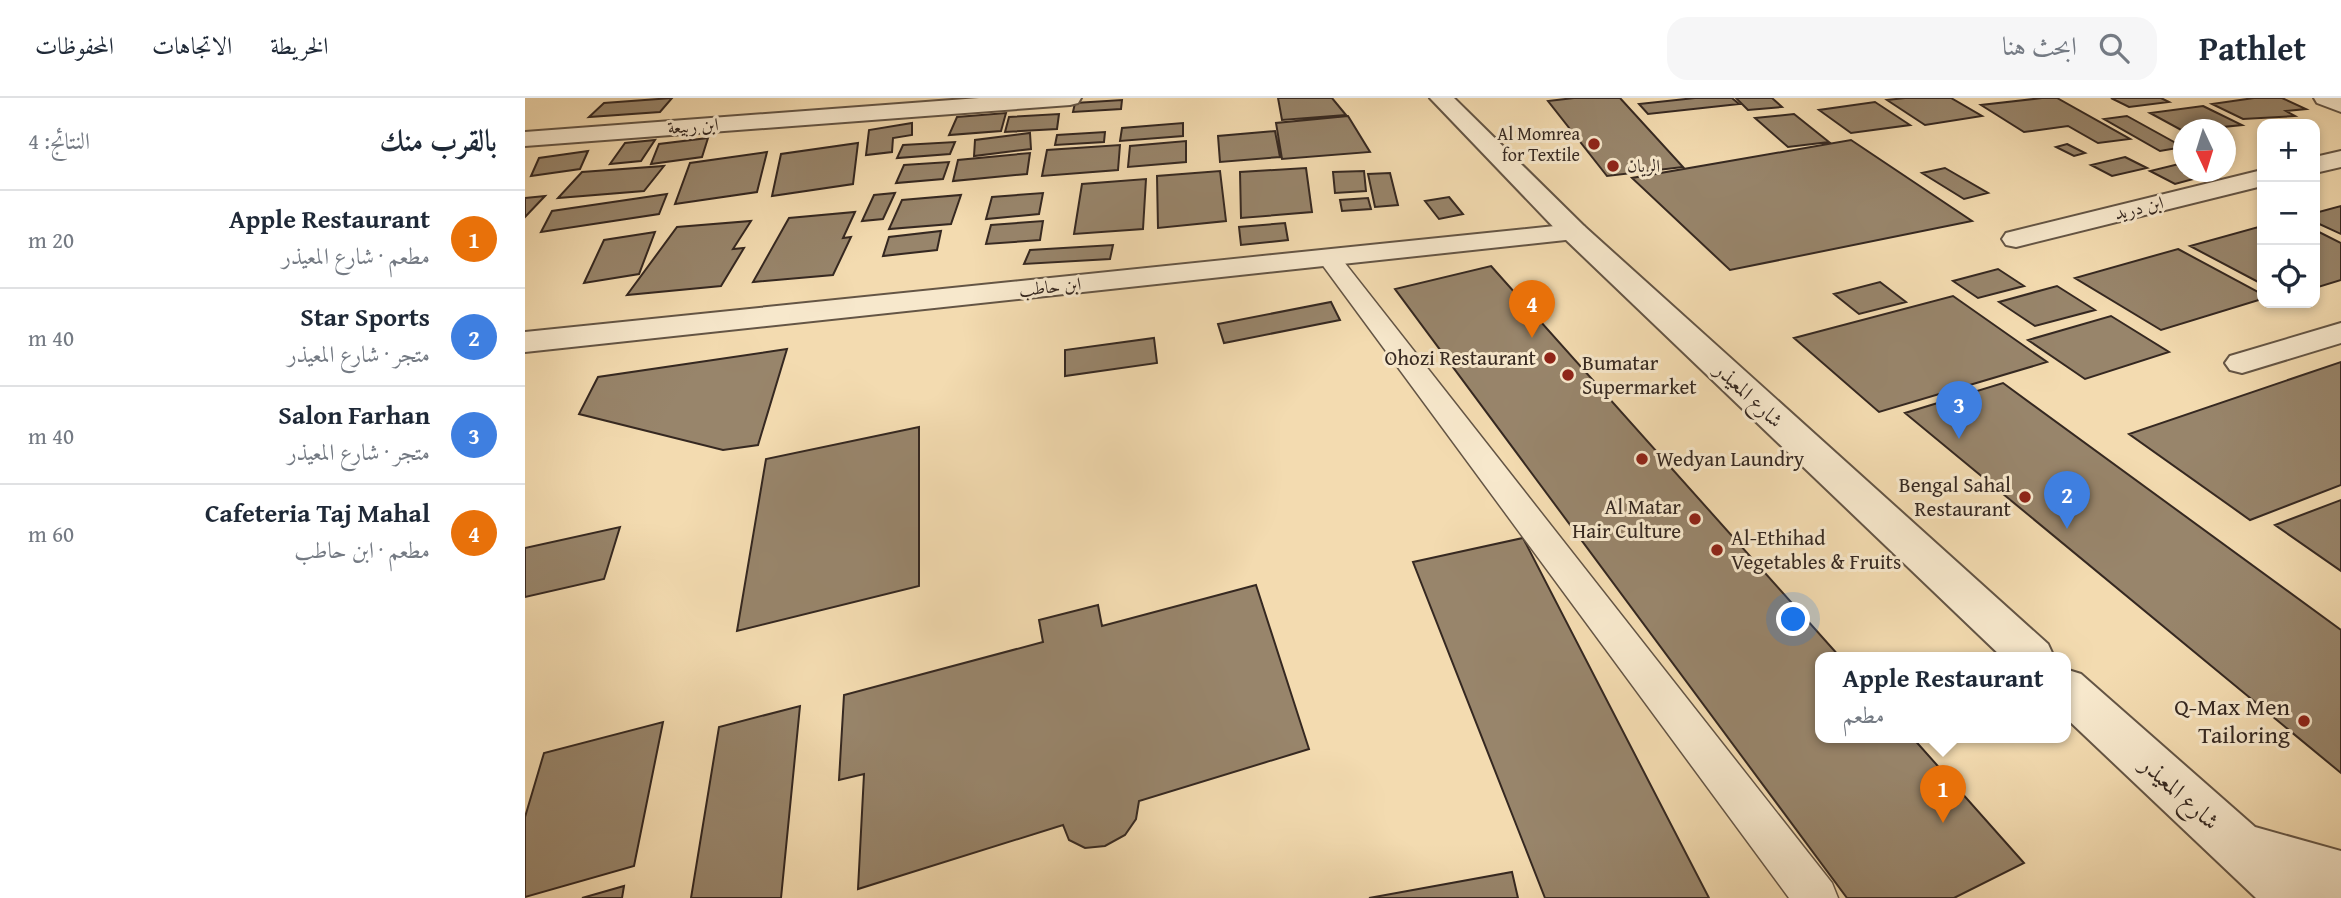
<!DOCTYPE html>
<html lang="ar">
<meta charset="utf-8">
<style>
:root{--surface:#fff;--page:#f6f6f7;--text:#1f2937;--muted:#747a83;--line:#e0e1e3;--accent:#111827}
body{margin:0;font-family:"Gentium Book Plus",Amiri,serif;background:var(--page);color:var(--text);direction:rtl}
.controls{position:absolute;right:21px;top:21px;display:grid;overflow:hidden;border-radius:14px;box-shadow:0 4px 10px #0003}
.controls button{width:63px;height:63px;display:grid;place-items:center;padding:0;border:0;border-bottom:2px solid var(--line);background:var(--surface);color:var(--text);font:35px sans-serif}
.compass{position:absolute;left:1648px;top:21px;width:63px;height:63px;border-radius:50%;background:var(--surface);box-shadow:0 4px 10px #0003;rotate:176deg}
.you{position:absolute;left:1269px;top:522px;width:24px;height:24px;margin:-18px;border:5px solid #fff;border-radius:50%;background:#1a73e8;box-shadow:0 0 0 10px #1a73e833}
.badge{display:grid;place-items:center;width:46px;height:46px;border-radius:50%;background:var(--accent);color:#fff;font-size:23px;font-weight:700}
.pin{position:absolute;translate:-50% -58px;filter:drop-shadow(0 2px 4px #0008)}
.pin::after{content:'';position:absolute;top:37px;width:24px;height:21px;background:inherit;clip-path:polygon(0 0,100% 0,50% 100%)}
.popup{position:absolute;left:1290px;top:554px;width:256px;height:91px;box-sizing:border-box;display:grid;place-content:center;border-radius:14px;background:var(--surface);filter:drop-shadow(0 2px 5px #0005);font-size:23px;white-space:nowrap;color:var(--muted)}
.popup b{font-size:26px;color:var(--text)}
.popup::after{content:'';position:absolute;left:50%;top:100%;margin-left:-14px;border:14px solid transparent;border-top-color:var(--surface)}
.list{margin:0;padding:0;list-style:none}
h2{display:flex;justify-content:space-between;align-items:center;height:91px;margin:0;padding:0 28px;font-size:30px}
h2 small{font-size:23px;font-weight:400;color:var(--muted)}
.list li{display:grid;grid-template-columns:46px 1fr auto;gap:21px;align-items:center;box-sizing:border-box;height:98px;padding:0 28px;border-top:2px solid var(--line)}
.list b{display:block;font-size:26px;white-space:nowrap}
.list p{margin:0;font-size:23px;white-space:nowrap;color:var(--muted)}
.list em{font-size:23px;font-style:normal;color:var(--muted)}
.icon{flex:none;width:38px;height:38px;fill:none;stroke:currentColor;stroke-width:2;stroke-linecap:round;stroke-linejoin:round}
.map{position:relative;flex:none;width:1816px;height:800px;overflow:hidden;direction:ltr}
header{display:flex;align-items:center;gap:42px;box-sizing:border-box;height:98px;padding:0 35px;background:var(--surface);border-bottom:2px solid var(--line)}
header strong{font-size:33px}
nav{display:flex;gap:38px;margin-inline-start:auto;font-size:24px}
.search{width:490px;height:63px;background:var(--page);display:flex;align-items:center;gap:18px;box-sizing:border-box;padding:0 24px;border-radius:21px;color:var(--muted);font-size:26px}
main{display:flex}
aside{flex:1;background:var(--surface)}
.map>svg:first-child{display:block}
.building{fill:#98856b;stroke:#352821;stroke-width:2}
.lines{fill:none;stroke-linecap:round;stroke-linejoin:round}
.service-casing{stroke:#645545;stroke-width:3}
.minor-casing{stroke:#645545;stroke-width:4}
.tertiary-casing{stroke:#645545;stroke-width:4}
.service{fill:#f7e8cc;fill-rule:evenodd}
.minor{fill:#f7e8cc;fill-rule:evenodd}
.tertiary{fill:#f7e8cc;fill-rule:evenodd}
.poi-dot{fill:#8f2418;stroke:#f7e8cc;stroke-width:2.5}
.labels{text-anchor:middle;stroke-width:6;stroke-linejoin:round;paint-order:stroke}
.far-street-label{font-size:18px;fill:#352821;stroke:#f7e8cc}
.far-poi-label{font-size:18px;fill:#352821;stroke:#f7e8cc;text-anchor:end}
.poi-label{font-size:21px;fill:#352821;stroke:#f7e8cc;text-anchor:end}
.street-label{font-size:21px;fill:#352821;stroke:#f7e8cc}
.near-poi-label{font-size:24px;fill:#352821;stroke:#f7e8cc;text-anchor:end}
.near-street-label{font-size:24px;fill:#352821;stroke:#f7e8cc}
</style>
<header>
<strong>Pathlet</strong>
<div class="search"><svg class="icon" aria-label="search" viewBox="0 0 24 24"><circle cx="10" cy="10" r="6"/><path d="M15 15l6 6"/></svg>ابحث هنا</div>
<nav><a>الخريطة</a><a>الاتجاهات</a><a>المحفوظات</a></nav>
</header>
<main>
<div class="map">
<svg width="1816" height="800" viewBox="0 0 1816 800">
<rect width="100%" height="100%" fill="#f3dbb0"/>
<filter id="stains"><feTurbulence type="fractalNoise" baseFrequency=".00286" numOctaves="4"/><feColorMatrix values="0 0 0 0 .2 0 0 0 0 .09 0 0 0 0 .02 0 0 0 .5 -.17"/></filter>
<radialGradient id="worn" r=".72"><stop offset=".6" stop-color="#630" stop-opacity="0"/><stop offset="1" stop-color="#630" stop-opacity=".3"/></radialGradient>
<!-- building -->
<path class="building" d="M 147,0 L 135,14 L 64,19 L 79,5 Z
M 753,0 L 807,0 L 821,17 L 757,22 Z
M 1049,0 L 1095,0 L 1158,69 L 1082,78 L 1023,3 Z
M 1170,0 L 1207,0 L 1214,6 L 1123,16 L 1114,6 Z
M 1211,0 L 1247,0 L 1257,9 L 1223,12 Z
M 1380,0 L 1426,0 L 1457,18 L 1400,27 L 1362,2 Z
M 1517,0 L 1532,0 L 1605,41 L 1573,45 L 1543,28 L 1499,34 L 1456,7 Z
M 1586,0 L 1636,0 L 1644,4 L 1604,9 Z
M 1729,0 L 1757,0 L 1781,11 L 1761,13 L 1770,18 L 1718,21 L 1687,6 Z
M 597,2 L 596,11 L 548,14 L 550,5 Z
M 1350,4 L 1385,27 L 1326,35 L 1294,12 Z
M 1678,8 L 1717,27 L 1658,33 L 1625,15 Z
M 481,15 L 476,33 L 424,37 L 432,19 Z
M 534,16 L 532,31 L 480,34 L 484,19 Z
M 1269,16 L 1304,44 L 1263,49 L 1230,20 Z
M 823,18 L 845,54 L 757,61 L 751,25 Z
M 1602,18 L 1658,49 L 1635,53 L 1579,21 Z
M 387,25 L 387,37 L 368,40 L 367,54 L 341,57 L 344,32 Z
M 658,25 L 658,38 L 595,43 L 597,30 Z
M 750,33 L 755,59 L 695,64 L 693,38 Z
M 580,34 L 579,44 L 530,47 L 532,37 Z
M 505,35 L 506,51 L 449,58 L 450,42 Z
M 183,40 L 177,59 L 126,66 L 134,46 Z
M 130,42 L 116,63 L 85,66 L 100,45 Z
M 1326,42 L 1447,123 L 1205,172 L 1107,80 Z
M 661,43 L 661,64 L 603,69 L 605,48 Z
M 430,44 L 425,56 L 372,60 L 378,47 Z
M 333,45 L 328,86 L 247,98 L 256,56 Z
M 1542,46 L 1560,55 L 1549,58 L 1531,49 Z
M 595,47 L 593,72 L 517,78 L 522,52 Z
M 63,53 L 55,71 L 6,78 L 14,60 Z
M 242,54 L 232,94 L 150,106 L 165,65 Z
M 505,55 L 502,76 L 428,83 L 433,62 Z
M 1600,59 L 1622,70 L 1587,78 L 1566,67 Z
M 424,64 L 418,81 L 371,85 L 379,67 Z
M 1658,65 L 1658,74 L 1675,74 L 1683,77 L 1650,86 L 1625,73 Z
M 139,68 L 119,93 L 33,100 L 57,74 Z
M 781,70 L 787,114 L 716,120 L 715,74 Z
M 1420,70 L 1463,95 L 1439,101 L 1397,75 Z
M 695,73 L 701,123 L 633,130 L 632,78 Z
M 839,73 L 841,93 L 810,95 L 808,74 Z
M 865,75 L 873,107 L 850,109 L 843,76 Z
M 621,81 L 618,131 L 549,136 L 557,86 Z
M 370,95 L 358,121 L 337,123 L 349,97 Z
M 518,95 L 514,116 L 461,121 L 467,99 Z
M 142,96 L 134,116 L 16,134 L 27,113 Z
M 436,97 L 426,126 L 364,131 L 377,102 Z
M 20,98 L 0,119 L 0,100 Z
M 924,99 L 938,116 L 914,121 L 900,103 Z
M 843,100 L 846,111 L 817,113 L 815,102 Z
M 1816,108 L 1816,136 L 1790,124 L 1790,115 Z
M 330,114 L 318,140 L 326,139 L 308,177 L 228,184 L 264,120 Z
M 226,123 L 208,151 L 219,150 L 196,188 L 102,197 L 152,129 Z
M 518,123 L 515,142 L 461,146 L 466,127 Z
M 760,125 L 763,142 L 716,147 L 714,129 Z
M 1737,128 L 1737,186 L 1665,148 Z
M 1790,132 L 1816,145 L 1816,182 L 1790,190 Z
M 416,133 L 412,152 L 358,158 L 364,139 Z
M 130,134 L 114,176 L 59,185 L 79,142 Z
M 588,147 L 585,161 L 499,166 L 505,152 Z
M 1653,151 L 1737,196 L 1737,201 L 1636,232 L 1550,180 Z
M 966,168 L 1315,559 L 1296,559 L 1296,639 L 1387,639 L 1499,765 L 1429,800 L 1322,800 L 870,191 Z
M 1473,171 L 1499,188 L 1453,200 L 1428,183 Z
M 1355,184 L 1381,204 L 1334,216 L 1309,196 Z
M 1532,188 L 1570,212 L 1510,228 L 1474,204 Z
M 1428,198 L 1522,264 L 1354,314 L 1269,240 Z
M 806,204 L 815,222 L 699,245 L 693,226 Z
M 1586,218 L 1644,254 L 1560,281 L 1503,242 Z
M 629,240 L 632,265 L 540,278 L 540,252 Z
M 262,251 L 233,347 L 198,352 L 54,316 L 73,279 Z
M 1816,264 L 1816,387 L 1725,422 L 1604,336 Z
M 1478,285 L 1816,532 L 1816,675 L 1380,315 Z
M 394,329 L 394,488 L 212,533 L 241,361 Z
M 1816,402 L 1816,473 L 1750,427 Z
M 95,429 L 79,481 L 0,499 L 0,450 Z
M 998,440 L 1184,800 L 1020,800 L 888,464 Z
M 731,487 L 784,651 L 614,703 L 611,721 L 600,737 L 580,748 L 560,750 L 544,742 L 538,727 L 333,791 L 339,676 L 314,682 L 319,597 L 518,544 L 514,522 L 573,507 L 577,528 Z
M 275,608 L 256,800 L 166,800 L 194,629 Z
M 138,624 L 109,768 L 0,799 L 0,719 L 19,655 Z
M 987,774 L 993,800 L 844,800 Z
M 99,788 L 97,800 L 57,800 Z"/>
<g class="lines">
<defs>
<path id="service" d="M 804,153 L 812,155 L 1307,785 L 1313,800 L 1264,800 L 796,165 L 792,160 L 796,155 Z"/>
<path id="minor" d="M 454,0 L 556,0 L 553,5 L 545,7 L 0,48 L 0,34 Z
M 1789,0 L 1816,0 L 1816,14 L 1792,5 Z
M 1816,53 L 1816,69 L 1790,75 L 1790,59 Z
M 1737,72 L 1737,88 L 1491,149 L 1481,147 L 1477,141 L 1481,135 Z
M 1049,126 L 1059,128 L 1063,134 L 1059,140 L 0,254 L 0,234 Z
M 1816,225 L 1816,245 L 1717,275 L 1705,272 L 1700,265 L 1705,258 Z"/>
<path id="tertiary" d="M 905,0 L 929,0 L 1059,128 L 1523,546 L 1529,559 L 1477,559 L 1039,140 Z
M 1540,571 L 1556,576 L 1730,729 L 1816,753 L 1816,800 L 1731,800 L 1540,619 Z"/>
</defs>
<!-- service casing -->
<use href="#service" class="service-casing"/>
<!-- minor casing -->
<use href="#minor" class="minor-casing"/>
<!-- tertiary casing -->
<use href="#tertiary" class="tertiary-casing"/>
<!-- service -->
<use href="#service" class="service"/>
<!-- minor -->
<use href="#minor" class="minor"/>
<!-- tertiary -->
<use href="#tertiary" class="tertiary"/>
</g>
<!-- markers -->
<g class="poi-dot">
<circle cx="1069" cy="46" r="7"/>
<circle cx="1088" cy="68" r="7"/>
<circle cx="1025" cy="260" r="7"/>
<circle cx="1043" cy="277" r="7"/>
<circle cx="1117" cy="361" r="7"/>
<circle cx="1500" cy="399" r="7"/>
<circle cx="1170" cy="421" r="7"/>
<circle cx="1192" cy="452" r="7"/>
<circle cx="1779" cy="623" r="7"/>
</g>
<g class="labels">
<!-- far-street labels -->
<g class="far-street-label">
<text transform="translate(168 28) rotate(-4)" y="6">ابن ربيعة</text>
<text transform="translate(1614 110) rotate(-14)" y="6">ابن دريد</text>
<text transform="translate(525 189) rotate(-6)" y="6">ابن حاطب</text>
</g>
<!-- far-poi labels -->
<g class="far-poi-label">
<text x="1055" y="42">Al Momrea<tspan x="1055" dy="21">for Textile</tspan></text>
<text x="1102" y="74" text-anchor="start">الريان</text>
</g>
<!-- poi labels -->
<g class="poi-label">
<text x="1011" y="267">Ohozi Restaurant</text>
<text x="1057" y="272" text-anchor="start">Bumatar<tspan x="1057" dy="24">Supermarket</tspan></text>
<text x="1131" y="368" text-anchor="start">Wedyan Laundry</text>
<text x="1486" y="394">Bengal Sahal<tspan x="1486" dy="24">Restaurant</tspan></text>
<text x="1156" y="416">Al Matar<tspan x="1156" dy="24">Hair Culture</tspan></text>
<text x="1206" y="447" text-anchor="start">Al-Ethihad<tspan x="1206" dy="24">Vegetables &amp; Fruits</tspan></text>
</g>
<!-- street labels -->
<g class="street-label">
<text transform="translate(1224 297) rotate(43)" y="7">شارع المعيذر</text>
</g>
<!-- near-poi labels -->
<g class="near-poi-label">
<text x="1765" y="617">Q-Max Men<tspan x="1765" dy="28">Tailoring</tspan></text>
</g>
<!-- near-street labels -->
<g class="near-street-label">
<text transform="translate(1655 695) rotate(42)" y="8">شارع المعيذر</text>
</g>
</g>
<rect width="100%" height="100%" filter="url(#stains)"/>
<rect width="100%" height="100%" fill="url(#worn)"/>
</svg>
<div class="controls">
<button>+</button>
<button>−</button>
<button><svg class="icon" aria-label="locate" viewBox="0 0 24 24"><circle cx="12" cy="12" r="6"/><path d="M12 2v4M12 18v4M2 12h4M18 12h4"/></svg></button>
</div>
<svg class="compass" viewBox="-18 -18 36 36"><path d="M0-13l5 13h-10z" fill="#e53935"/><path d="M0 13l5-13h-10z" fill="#747a83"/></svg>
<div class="you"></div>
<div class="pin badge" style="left:1418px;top:725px;background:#e8710a">1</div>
<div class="popup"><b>Apple Restaurant</b>مطعم</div>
<div class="pin badge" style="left:1542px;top:431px;background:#3f7fe0">2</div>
<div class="pin badge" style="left:1434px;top:341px;background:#3f7fe0">3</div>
<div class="pin badge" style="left:1007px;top:240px;background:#e8710a">4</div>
</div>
<aside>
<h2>بالقرب منك<small>النتائج: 4</small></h2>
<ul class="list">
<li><span class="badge" style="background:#e8710a">1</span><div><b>Apple Restaurant</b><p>مطعم · شارع المعيذر</p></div><em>20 m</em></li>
<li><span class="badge" style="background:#3f7fe0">2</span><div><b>Star Sports</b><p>متجر · شارع المعيذر</p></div><em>40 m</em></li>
<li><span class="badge" style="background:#3f7fe0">3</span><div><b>Salon Farhan</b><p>متجر · شارع المعيذر</p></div><em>40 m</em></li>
<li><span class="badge" style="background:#e8710a">4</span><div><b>Cafeteria Taj Mahal</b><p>مطعم · ابن حاطب</p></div><em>60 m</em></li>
</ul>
</aside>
</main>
